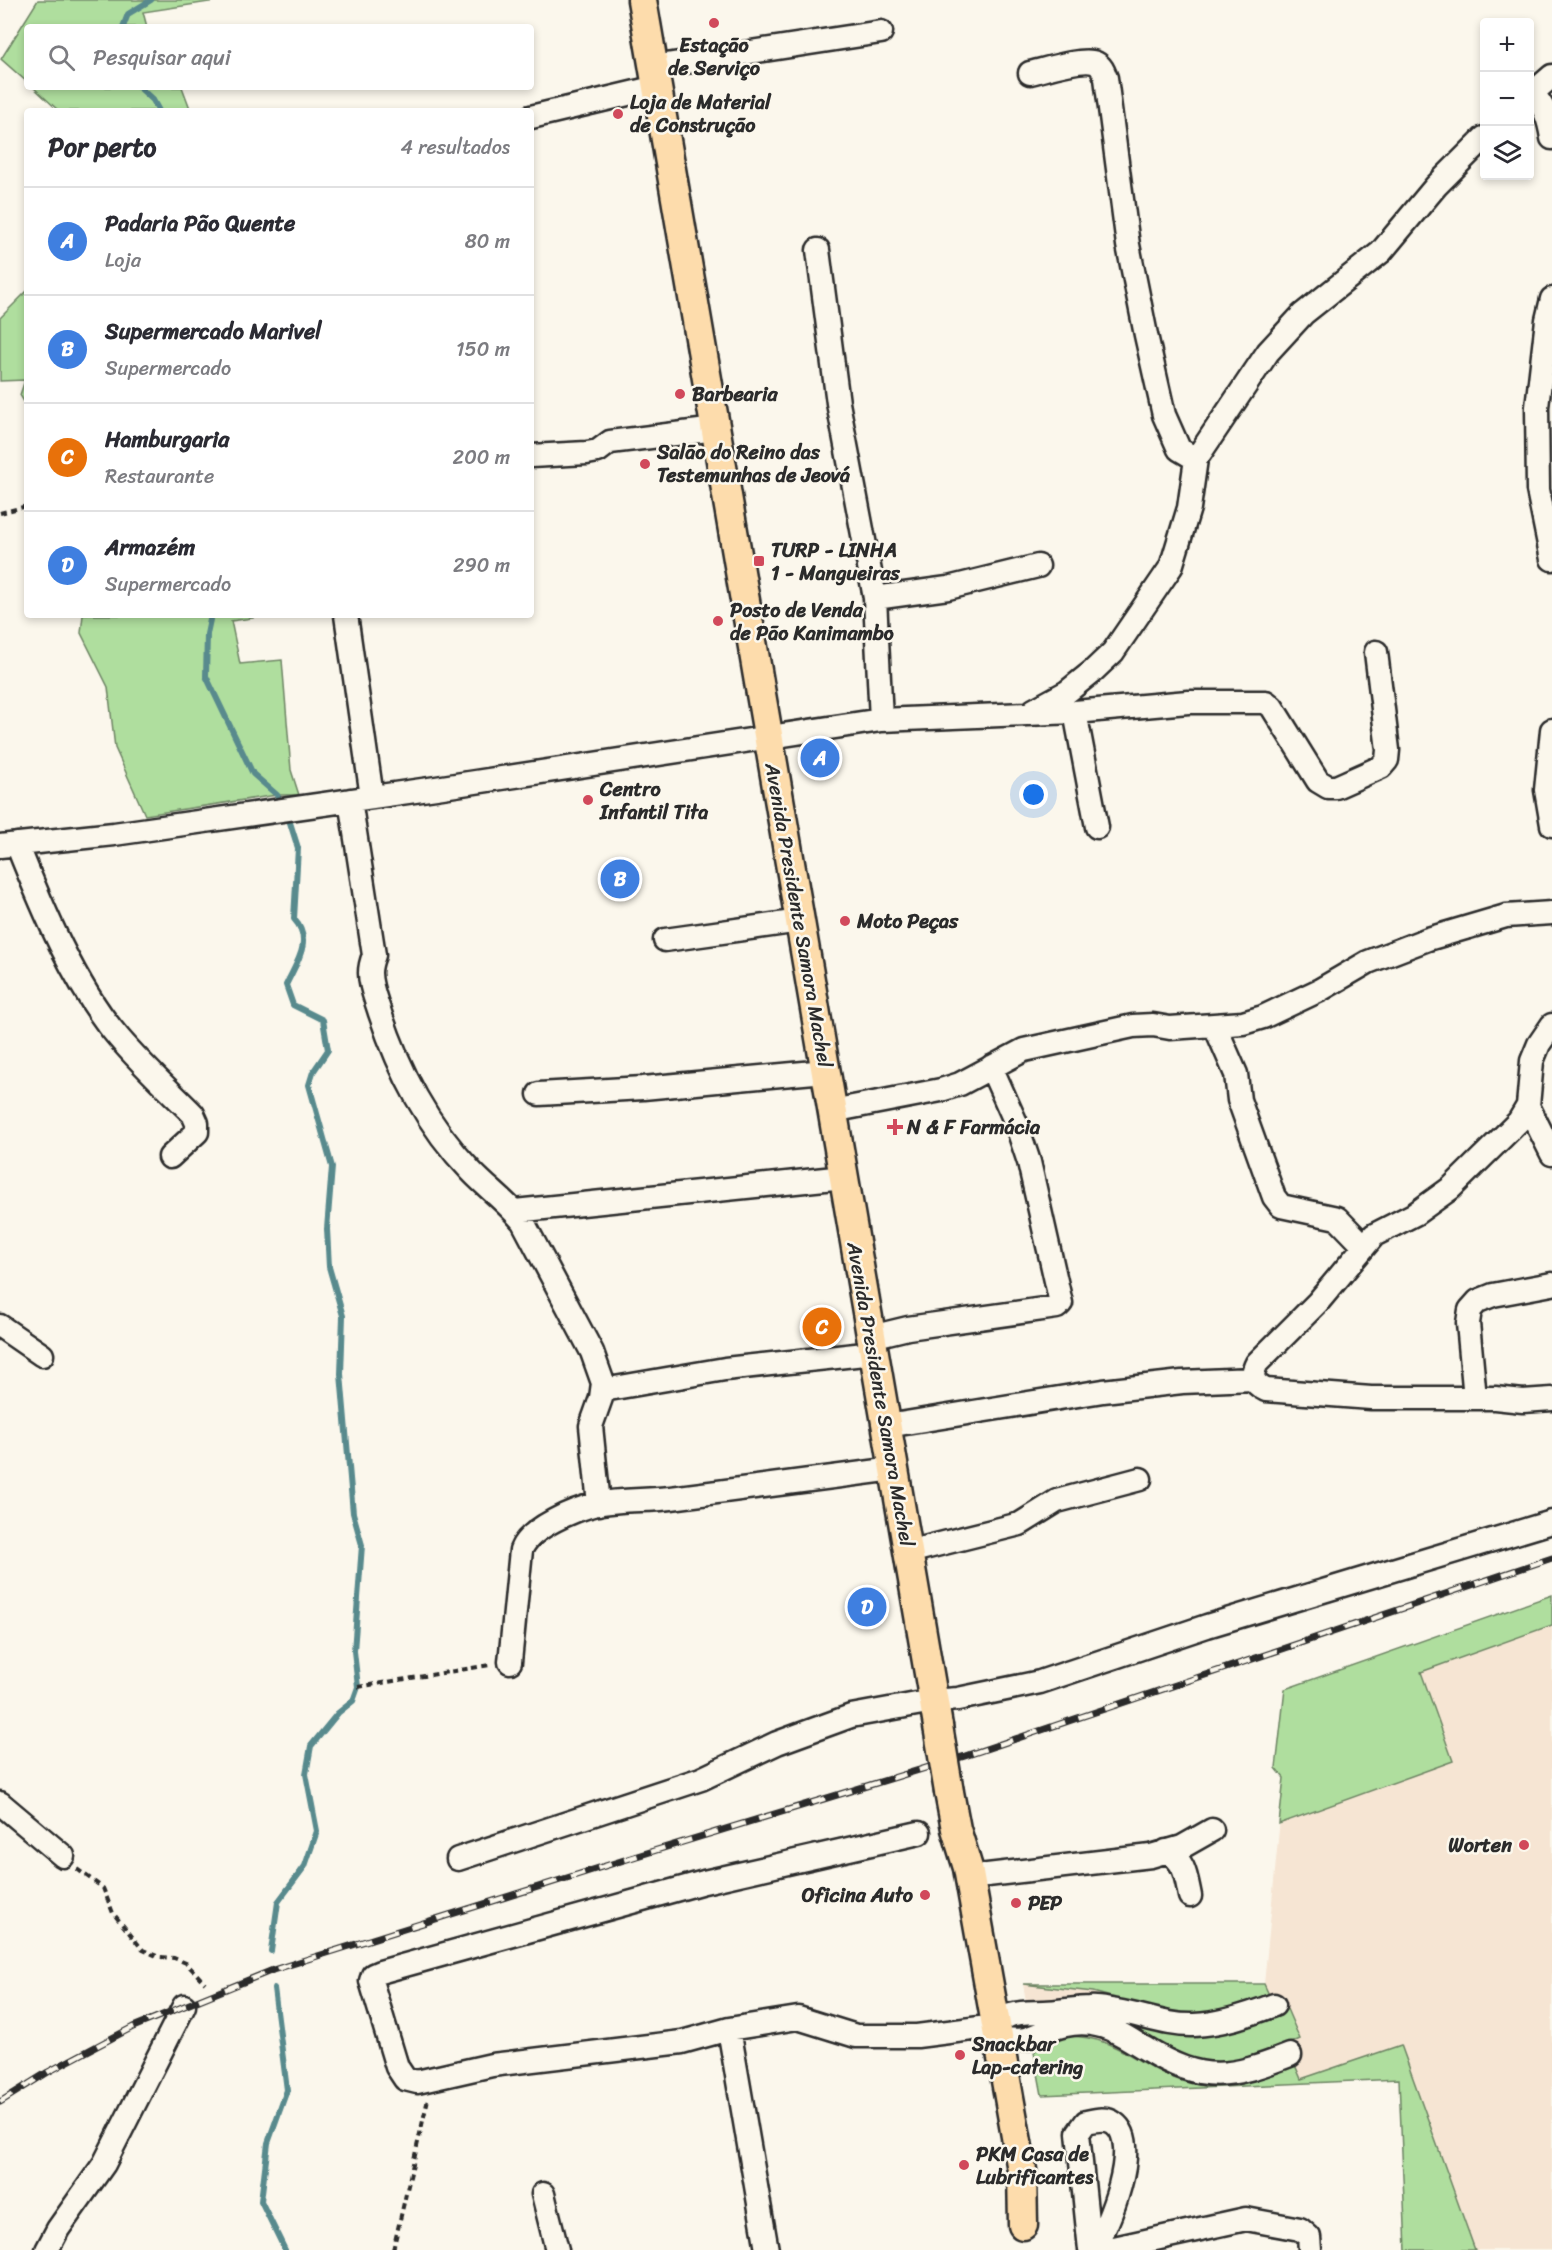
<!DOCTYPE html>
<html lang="pt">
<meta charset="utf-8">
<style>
:root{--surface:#fff;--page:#f2f2f3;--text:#2b2b33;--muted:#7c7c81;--line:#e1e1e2;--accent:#d1495b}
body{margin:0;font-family:Sriracha,sans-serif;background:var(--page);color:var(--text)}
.controls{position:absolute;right:18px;top:18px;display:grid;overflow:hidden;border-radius:6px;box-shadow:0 3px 9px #0003}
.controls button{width:54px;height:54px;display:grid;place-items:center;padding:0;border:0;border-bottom:2px solid var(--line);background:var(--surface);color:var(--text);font:30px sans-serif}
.you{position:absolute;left:1034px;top:795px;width:21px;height:21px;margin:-15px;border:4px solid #fff;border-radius:50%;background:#1a73e8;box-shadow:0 0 0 9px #1a73e833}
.badge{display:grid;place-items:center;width:39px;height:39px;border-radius:50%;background:var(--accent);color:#fff;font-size:20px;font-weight:700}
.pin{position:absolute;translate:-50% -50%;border:3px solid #fff;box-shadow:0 2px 6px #0006}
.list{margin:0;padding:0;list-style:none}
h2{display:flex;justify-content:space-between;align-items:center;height:78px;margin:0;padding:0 24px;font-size:26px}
h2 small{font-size:20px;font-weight:400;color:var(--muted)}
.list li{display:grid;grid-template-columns:39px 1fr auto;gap:18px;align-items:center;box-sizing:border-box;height:108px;padding:0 24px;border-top:2px solid var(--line)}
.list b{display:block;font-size:22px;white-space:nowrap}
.list p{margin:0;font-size:20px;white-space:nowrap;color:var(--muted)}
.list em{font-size:20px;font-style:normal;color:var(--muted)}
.icon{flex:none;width:33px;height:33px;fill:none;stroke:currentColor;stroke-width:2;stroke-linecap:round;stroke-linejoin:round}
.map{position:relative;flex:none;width:1552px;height:2250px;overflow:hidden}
.search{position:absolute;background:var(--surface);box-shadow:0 3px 9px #0003;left:24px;top:24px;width:510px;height:66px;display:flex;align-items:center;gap:15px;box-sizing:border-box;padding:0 21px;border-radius:6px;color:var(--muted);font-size:22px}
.panel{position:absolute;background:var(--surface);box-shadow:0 3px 9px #0003;left:24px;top:108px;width:510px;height:510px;border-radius:6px}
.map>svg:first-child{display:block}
.built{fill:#f6e5d3}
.green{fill:#afde9e;stroke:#6d8464;stroke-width:1.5}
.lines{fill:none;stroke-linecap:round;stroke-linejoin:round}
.stream{stroke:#598a8d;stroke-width:6}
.minor-casing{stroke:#2b2b2b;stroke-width:27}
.major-casing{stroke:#2b2b2b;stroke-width:33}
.path{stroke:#2b2b2b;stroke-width:4;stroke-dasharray:6 4.5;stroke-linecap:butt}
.minor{stroke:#fbf7ec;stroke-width:22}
.major{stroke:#fddcac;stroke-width:28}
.rail-casing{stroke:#2b2b2b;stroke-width:7}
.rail{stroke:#fbf7ec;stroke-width:4.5;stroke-dasharray:14;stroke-linecap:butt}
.major-bridge-casing{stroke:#2b2b2b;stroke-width:33;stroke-linecap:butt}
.major-bridge{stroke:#fddcac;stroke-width:28}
.poi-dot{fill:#d1495b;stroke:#fbf7ec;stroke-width:2}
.labels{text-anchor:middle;stroke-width:5;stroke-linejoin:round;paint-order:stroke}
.poi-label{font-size:20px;font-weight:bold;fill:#2b2b2b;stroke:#fbf7ec;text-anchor:start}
.street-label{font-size:20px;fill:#2b2b2b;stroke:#fbf7ec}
</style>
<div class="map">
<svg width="1552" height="2250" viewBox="0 0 1552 2250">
<rect width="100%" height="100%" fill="#fbf7ec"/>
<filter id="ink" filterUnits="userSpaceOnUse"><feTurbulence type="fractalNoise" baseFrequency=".0167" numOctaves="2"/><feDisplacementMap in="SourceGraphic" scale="12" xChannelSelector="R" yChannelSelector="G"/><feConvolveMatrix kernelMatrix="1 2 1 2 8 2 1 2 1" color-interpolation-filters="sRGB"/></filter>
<g filter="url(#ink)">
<!-- built -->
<path class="built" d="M 1552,1595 L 1552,2250 L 1406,2250 L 1399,2079 L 1042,2095 L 1023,1984 L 1264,1984 L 1284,1778 L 1276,1768 L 1285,1689 Z"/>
<!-- green -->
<path class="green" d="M 38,0 L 222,0 L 143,12 L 147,27 L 27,27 L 27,82 L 1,59 Z
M 33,87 L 182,87 L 191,111 L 59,111 Z
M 27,291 L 27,407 L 20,395 L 25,380 L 0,381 L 0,318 Z
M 83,615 L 252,615 L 253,618 L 231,621 L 240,664 L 282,660 L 291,770 L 299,795 L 277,795 L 145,815 L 115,748 L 108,687 L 81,633 Z
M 1552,1595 L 1552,1625 L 1421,1672 L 1453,1761 L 1279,1824 L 1284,1778 L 1276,1768 L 1285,1689 Z
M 1023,1984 L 1264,1984 L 1270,1997 L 1249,2005 L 1192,2016 L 1166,2012 L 1093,1992 Z
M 1287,2009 L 1300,2039 C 1232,2070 1199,2076 1138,2029 L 1177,2034 L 1277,2013 Z
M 1066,2036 C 1098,2036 1115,2046 1142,2062 C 1203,2098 1232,2090 1295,2065 L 1301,2079 L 1401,2045 L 1475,2250 L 1406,2250 L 1399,2079 L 1042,2095 L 1034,2052 L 1046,2042 Z"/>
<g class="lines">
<!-- stream -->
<path class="stream" d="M 123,27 L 128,14 L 151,0
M 139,87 L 153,100 L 159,111
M 211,615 L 207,634 L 206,676 L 253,774 L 277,795 L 282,804
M 271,1951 L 278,1902 L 305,1866 L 317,1831 L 306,1774 L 311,1746 L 338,1713 L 353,1701 L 358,1687 L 354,1651 L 362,1545 L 353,1513 L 341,1374 L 343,1316 L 329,1267 L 327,1229 L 332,1167 L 309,1085 L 313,1072 L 328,1050 L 323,1020 L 293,1005 L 286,985 C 296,963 314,941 294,919 L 298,848 L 287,813
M 274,1988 L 287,2090 L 268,2143 L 261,2201 L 285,2250"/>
<defs>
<path id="minor" d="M 653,67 L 881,32
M 1030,73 C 1043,70 1084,57 1096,63 C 1102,66 1104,73 1106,78 L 1128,245 L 1146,335 L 1164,415 L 1179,449 L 1196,459
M 1532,93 C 1545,107 1549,119 1552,138
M 1530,95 L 1552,76
M 531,117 L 657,87
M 818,250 L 838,403 L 875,598 L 881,720
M 1552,299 L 1547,320 L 1537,407 L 1538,490 L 1552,559
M 531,456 L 587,453 L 598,451 L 610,442 L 716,429
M 875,598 L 948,588 L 1038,566
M 346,615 L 372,797
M 1034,710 L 1067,692 L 1093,671 L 1113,652 L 1171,567 L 1189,508 L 1196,459 L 1268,352 L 1303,314 L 1381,252 L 1436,186 L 1484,138
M 1075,712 L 1097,827
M 1552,730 L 1546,790 L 1552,825
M 350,800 L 374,955 C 372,960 370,967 370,973 C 370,986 376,1000 380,1013 C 400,1073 427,1125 471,1171 C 488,1189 508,1203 523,1222 L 592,1352 L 603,1383 L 601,1398 L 591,1426 L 599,1504
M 17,844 C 42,907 75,987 119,1038 C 142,1065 168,1089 193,1114 L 197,1123 L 197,1132 L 170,1157
M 0,846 L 114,834 L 436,788 L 881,720 L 1075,712 L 1188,702 L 1266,702 L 1272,707 L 1318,781 L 1328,787 L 1336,787 L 1381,767 L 1387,760 L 1388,750 L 1376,652
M 665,940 L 800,921
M 1552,1025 L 1539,1044 L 1532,1061 L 1528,1106 L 1519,1121 L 1451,1188 L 1415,1214 L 1374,1235 L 1318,1302 L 1257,1363 C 1250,1376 1253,1384 1266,1390 L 1371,1398 L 1495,1398 L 1523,1401 L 1552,1399
M 1215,1026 L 1236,1074 L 1239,1100 L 1274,1197 L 1281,1206 L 1337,1218 L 1364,1246
M 539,1094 L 643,1088 L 825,1071
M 1528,1106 L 1552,1154
M 832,1111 L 941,1090 L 960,1084 L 1024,1050 L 1133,1026 L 1153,1025 L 1170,1028 L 1243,1023 L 1263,1017 L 1320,990 L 1368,962 L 1428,939 L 1506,916 L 1552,913
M 515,1211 L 844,1177
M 0,1326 L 42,1355
M 871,1337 L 908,1328 L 1057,1307 L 1061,1303 L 1029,1162 L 1016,1123 L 991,1067
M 603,1390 L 725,1369 L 874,1353
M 1475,1398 L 1468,1323 L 1470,1310 L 1478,1301 L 1493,1295 L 1552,1284
M 887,1426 L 1103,1391 L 1182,1382 L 1253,1379
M 908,1552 L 1020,1524 L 1057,1501 L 1140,1479
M 510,1662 L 521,1550 C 529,1528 575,1509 597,1504 C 621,1499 646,1501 671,1498 C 745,1489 819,1479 894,1469
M 0,1803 L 63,1856
M 919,1833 L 704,1882 L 380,1972 L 373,1975 L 371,1981 L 397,2067 L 405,2079 L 417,2082 L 492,2065 L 682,2042 L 729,2029 L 798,2018 L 856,2036 L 917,2036 L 980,2028
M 1166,1851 C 1185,1860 1186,1877 1190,1896
M 458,1859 L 701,1779 L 777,1743 L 851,1716 L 933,1701 L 958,1699 L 1040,1682 L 1207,1626 L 1552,1522
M 970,1877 L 1151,1856 L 1182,1847 L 1212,1830
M 988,2027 L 998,2038 C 1007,2039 1018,2041 1026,2039 C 1048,2031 1068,2020 1092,2024 C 1113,2027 1129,2039 1146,2049 C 1203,2084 1231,2078 1290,2055
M 729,2029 L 767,2250
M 988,2034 C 1005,2010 1018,2013 1044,2012 C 1059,2012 1075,2008 1090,2008 C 1099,2007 1108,2010 1117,2011 C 1143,2015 1167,2026 1194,2025 C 1221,2024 1248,2015 1274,2005
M 543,2194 L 557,2250
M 47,2250 L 58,2229 L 104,2164 L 184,2006
M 1090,2250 L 1078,2133 L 1086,2122 C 1095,2120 1106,2117 1114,2123 C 1143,2143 1108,2227 1093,2250
M 1105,2250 L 1246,2219 L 1300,2229 L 1309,2237 L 1310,2250"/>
<path id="major" d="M 642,0 L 938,1726
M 949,1792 L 956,1829 L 968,1868 L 1022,2170 L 1023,2225"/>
</defs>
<!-- minor casing -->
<use href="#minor" class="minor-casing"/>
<!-- major casing -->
<use href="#major" class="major-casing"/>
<!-- path -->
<path class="path" d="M 0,513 L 27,506
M 358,1687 L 490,1665
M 77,1869 L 103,1888 L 113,1913 L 143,1950 L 159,1957 L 174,1958 L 186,1963 L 205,1983
M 393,2250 L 428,2099"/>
<!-- minor -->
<use href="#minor" class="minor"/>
<!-- major -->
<use href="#major" class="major"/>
<defs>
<path id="rail" d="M 0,2102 L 48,2072 L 133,2027 L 273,1970 L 637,1856 L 965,1756 L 1552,1558"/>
</defs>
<!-- rail casing -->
<use href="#rail" class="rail-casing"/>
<!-- rail -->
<use href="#rail" class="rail"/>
<defs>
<path id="major-bridge" d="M 938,1726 L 949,1792"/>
</defs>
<!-- major-bridge casing -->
<use href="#major-bridge" class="major-bridge-casing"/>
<!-- major-bridge -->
<use href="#major-bridge" class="major-bridge"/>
</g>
</g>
<!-- markers -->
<g class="poi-dot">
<circle cx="714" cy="23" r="6"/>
<circle cx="618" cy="114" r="6"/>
<circle cx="680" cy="394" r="6"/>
<circle cx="645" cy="464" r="6"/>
<rect x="753" y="555" width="12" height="12" rx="3"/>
<circle cx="718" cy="621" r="6"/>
<circle cx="588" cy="800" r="6"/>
<circle cx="845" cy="921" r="6"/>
<path d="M892 1118h6v6h6v6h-6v6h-6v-6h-6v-6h6z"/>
<circle cx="1524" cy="1845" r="6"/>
<circle cx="925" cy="1895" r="6"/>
<circle cx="1016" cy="1903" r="6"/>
<circle cx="960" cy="2055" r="6"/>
<circle cx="964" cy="2165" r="6"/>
</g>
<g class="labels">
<!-- poi labels -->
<g class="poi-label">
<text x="714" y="52" text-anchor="middle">Estação<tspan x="714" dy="23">de Serviço</tspan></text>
<text x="630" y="109">Loja de Material<tspan x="630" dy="23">de Construção</tspan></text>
<text x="692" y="401">Barbearia</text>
<text x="657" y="459">Salão do Reino das<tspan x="657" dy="23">Testemunhas de Jeová</tspan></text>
<text x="771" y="557">TURP - LINHA<tspan x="771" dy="23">1 - Mangueiras</tspan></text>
<text x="730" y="617">Posto de Venda<tspan x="730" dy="23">de Pão Kanimambo</tspan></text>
<text x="600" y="796">Centro<tspan x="600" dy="23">Infantil Tita</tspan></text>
<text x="857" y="928">Moto Peças</text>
<text x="907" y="1134">N &amp; F Farmácia</text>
<text x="1512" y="1852" text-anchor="end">Worten</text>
<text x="913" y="1902" text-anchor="end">Oficina Auto</text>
<text x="1028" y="1910">PEP</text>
<text x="972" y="2051">Snackbar<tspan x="972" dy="23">Lap-catering</tspan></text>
<text x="976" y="2161">PKM Casa de<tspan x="976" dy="23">Lubrificantes</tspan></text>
</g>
<!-- street labels -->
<g class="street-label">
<text transform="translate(799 915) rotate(80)" y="7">Avenida Presidente Samora Machel</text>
<text transform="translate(881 1394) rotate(80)" y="7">Avenida Presidente Samora Machel</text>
</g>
</g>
</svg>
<div class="controls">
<button>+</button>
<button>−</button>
<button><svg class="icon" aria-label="layers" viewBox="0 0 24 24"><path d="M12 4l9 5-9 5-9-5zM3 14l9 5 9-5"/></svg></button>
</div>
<div class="you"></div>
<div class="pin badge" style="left:820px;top:758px;background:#3f7fe0">A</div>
<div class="pin badge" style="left:620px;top:879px;background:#3f7fe0">B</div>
<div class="pin badge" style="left:822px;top:1327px;background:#e8710a">C</div>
<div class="pin badge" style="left:867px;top:1607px;background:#3f7fe0">D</div>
<div class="search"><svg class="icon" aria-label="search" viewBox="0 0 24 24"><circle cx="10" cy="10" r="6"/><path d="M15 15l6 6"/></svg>Pesquisar aqui</div>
<section class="panel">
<h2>Por perto<small>4 resultados</small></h2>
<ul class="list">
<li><span class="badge" style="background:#3f7fe0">A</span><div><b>Padaria Pão Quente</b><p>Loja</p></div><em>80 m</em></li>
<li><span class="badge" style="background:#3f7fe0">B</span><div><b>Supermercado Marivel</b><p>Supermercado</p></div><em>150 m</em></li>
<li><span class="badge" style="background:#e8710a">C</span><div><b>Hamburgaria</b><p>Restaurante</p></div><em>200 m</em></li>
<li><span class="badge" style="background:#3f7fe0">D</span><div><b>Armazém</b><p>Supermercado</p></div><em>290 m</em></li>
</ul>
</section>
</div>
